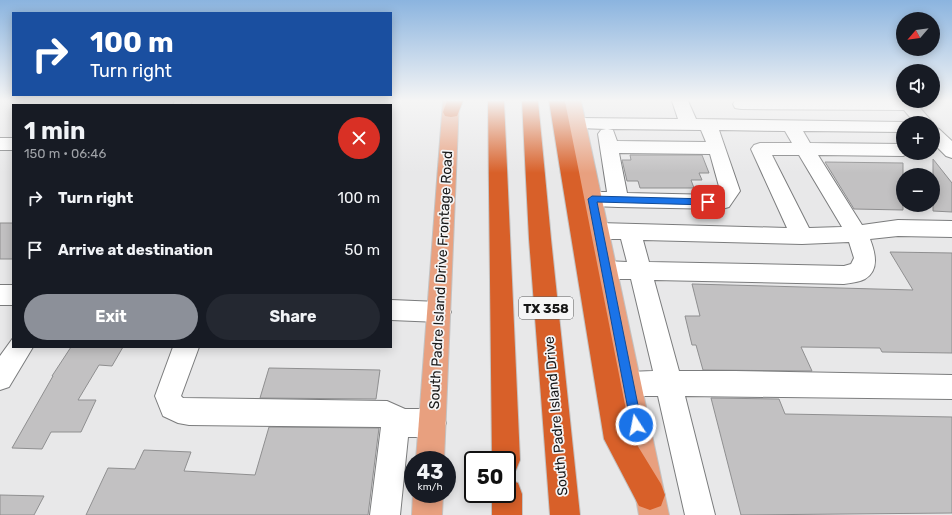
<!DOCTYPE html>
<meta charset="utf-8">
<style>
:root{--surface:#171b24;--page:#242831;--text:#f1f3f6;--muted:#9ea1a6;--accent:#8c9099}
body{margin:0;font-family:Rubik,sans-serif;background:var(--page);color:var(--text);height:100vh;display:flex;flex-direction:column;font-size:15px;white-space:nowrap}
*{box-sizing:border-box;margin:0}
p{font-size:13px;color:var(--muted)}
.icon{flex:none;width:22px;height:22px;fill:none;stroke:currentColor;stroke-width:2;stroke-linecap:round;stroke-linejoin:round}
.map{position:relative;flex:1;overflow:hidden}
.panel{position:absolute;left:12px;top:104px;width:380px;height:244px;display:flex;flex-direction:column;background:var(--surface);border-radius:0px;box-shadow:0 2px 10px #0003}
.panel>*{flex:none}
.guide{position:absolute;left:12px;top:12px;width:380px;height:84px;border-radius:0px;box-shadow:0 2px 10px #0003;background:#1a4fa0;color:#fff;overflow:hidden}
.needle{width:26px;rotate:242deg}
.tools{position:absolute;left:896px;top:12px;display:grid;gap:8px}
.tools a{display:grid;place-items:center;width:44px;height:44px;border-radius:50%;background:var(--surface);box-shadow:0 2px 10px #0003;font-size:20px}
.speed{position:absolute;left:404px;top:451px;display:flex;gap:8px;font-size:20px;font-weight:700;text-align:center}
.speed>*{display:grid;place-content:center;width:52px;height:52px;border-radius:50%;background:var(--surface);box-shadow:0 2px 10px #0003;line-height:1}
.speed small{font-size:10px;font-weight:400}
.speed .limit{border:2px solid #111;border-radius:6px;background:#fff;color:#111}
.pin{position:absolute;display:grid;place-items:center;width:34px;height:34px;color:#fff;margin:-17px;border-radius:8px;box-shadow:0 2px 6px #0006}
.me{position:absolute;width:44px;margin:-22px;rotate:349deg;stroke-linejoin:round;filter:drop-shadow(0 0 3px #0008)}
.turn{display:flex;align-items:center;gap:14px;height:84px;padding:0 12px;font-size:18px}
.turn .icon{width:52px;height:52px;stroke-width:2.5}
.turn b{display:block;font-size:28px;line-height:34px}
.round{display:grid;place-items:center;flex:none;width:42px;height:42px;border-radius:21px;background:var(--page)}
.head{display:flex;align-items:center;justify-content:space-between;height:68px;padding:0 12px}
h1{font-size:24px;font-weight:700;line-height:30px}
.primary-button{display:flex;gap:8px;margin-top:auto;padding:8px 12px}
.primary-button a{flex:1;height:46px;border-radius:24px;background:var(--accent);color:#fff;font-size:16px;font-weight:700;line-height:46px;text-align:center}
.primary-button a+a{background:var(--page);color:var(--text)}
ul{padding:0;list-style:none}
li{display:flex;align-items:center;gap:12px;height:52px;padding:0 12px}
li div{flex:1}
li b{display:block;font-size:15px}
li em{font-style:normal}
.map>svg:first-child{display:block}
</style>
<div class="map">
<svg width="952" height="515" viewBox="0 0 952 515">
<rect width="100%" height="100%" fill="#e8e8e9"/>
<!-- building -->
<g fill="#c2c1c2" stroke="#8f8f90">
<polygon points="630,155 702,155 709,173 699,173 702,180 691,180 694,188 640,188 638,181 627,181 622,160 631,160"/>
<polygon points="933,159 952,183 952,212 933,211"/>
<polygon points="825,162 903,163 903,210 854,209"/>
<rect x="0" y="223" width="13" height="36"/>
<polygon points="890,252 952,253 952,353 882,352 880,348 801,347 812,371 703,370 696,345 692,345 685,316 700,316 692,284 913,290"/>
<polygon points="71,347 123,347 112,366 99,365 78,400 96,400 81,432 51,432 42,449 12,448 53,376 52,376"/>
<polygon points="269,368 380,370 376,399 260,398"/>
<polygon points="711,398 779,399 785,414 952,417 952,513 741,515"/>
<polygon points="269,427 379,428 368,515 86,515 108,468 135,469 144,450 191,452 184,471 255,475"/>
<polygon points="0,495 44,496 34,515 0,515"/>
</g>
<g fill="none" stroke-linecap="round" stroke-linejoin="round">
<defs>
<g id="minor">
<polygon points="175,101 192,101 190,105 173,105"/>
<path d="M672,101H688L696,119L903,122L908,123H903V132L803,131L810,143L903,144V153H910L903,156L818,155L862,225L898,220L952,221V237L898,236L870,239C875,252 880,270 865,279C859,282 851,283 844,284L654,280L679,371H735L952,375V399L685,396L715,515H685L658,396H628L619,393L615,384L619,375L628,372L653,371L631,279H606L598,276L595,270L598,264L606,261L627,262L621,239H599L592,237L588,231L592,225L599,223L787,228L751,149L754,145L760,143H792L785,131L719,130L740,191L729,207L722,209L618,207L592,206L585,204L582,199L585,194L592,192H607L598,134L601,130L606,129L578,128L572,127L569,123L572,119L578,118L678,119ZM608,129L701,130L706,142L617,141L613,130ZM619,153L710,154L720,190L717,195L627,193ZM772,155H799L842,227L809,228ZM643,240L802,244L849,242L854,258L851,264L844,266L649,262Z"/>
<polygon points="735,101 914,101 933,123 915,123 904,110 741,109 735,108 733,104"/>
<polygon points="933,127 939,129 952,141 952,158 946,156 933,143"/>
<rect x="0" y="138" width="13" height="12"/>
<rect x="0" y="285" width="13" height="20"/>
<polygon points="391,300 439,302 447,305 451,312 447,319 439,322 391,320"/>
<polygon points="13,338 13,347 33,347 9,387 0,390 0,356"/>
<polygon points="173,347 199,347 181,396 183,398 387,401 405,409 432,409 442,413 446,423 442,433 432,437 408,437 400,515 370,515 381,427 189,425 178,423 163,416 155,396"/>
</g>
<g id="major">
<polygon points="443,101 459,101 444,460 416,460"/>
<polygon points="565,101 581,101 669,515 639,515"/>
<polygon points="413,494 443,494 442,515 412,515"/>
</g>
<g id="highway">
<polygon points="447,101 463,101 457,116 451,117 445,116 443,112"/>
<polygon points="488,101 504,101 520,460 516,470 507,474 507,460 492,460"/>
<polygon points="522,101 538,101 551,239 580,515 550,515 529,239"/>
<polygon points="549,101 565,101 631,435 661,484 665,495 661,506 650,510 639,506 604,439"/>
<polygon points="507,479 518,483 522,494 522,515 492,515 492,494 507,494"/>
</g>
</defs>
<!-- minor casing -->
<use href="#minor" stroke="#7b7c7d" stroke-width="2"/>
<!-- major casing -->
<use href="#major" stroke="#c3c3c3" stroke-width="2"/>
<!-- highway casing -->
<use href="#highway" stroke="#c3c3c3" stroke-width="2"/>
<!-- minor -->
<use href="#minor" fill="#fff" fill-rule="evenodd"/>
<!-- major -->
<use href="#major" fill="#e8a07f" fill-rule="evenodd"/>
<!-- highway -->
<use href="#highway" fill="#d86029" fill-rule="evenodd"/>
</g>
<!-- sky -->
<linearGradient id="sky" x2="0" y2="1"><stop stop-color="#8bb4df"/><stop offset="0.58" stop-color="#f5f5f5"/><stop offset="1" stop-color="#f5f5f5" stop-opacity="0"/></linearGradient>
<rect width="952" height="173" fill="url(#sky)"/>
<!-- route -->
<polygon fill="#1a73e8" stroke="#114b97" points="592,196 708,199 712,202 708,205 597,202 642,425 640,429 636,431 632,429 631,425 588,199"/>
<g text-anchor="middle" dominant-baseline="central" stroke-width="3.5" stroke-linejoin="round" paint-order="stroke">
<!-- shield labels -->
<rect fill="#f5f5f6" stroke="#5a5a5a" stroke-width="1" x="519" y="297" width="54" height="22" rx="3"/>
<g font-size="13" font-weight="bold" fill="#171717">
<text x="546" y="308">TX 358</text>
</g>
<!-- street labels -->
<g font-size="14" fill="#171717" stroke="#f5f5f6">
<text transform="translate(441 280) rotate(-87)">South Padre Island Drive Frontage Road</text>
<text transform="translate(556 416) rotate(-95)">South Padre Island Drive</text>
</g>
</g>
</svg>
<div class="tools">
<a><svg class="needle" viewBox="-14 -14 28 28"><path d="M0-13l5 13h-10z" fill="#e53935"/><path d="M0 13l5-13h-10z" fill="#9ea1a6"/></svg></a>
<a><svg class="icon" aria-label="sound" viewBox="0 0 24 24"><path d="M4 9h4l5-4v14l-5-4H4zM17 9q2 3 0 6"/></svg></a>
<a>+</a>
<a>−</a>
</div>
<div class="speed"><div>43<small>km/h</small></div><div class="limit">50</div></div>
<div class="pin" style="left:708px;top:202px;background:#d93025"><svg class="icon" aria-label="arrive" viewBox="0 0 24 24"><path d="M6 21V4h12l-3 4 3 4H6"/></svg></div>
<svg class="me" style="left:636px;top:425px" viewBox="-20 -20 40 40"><circle r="17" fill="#1a73e8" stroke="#fff" stroke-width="3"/><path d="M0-11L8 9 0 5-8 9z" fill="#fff"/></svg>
<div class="guide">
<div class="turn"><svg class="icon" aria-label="right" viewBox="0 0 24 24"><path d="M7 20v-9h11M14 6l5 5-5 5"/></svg><div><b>100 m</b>Turn right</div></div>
</div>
<section class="panel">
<div class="head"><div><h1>1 min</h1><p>150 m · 06:46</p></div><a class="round" style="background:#d93025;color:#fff"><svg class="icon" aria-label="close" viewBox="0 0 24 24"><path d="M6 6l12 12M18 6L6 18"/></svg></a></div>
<ul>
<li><svg class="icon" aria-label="right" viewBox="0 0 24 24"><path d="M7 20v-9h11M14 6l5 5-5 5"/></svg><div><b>Turn right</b></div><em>100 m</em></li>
<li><svg class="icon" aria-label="arrive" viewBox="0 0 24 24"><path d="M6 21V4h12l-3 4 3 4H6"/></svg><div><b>Arrive at destination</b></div><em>50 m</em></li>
</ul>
<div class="primary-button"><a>Exit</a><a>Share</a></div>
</section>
</div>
